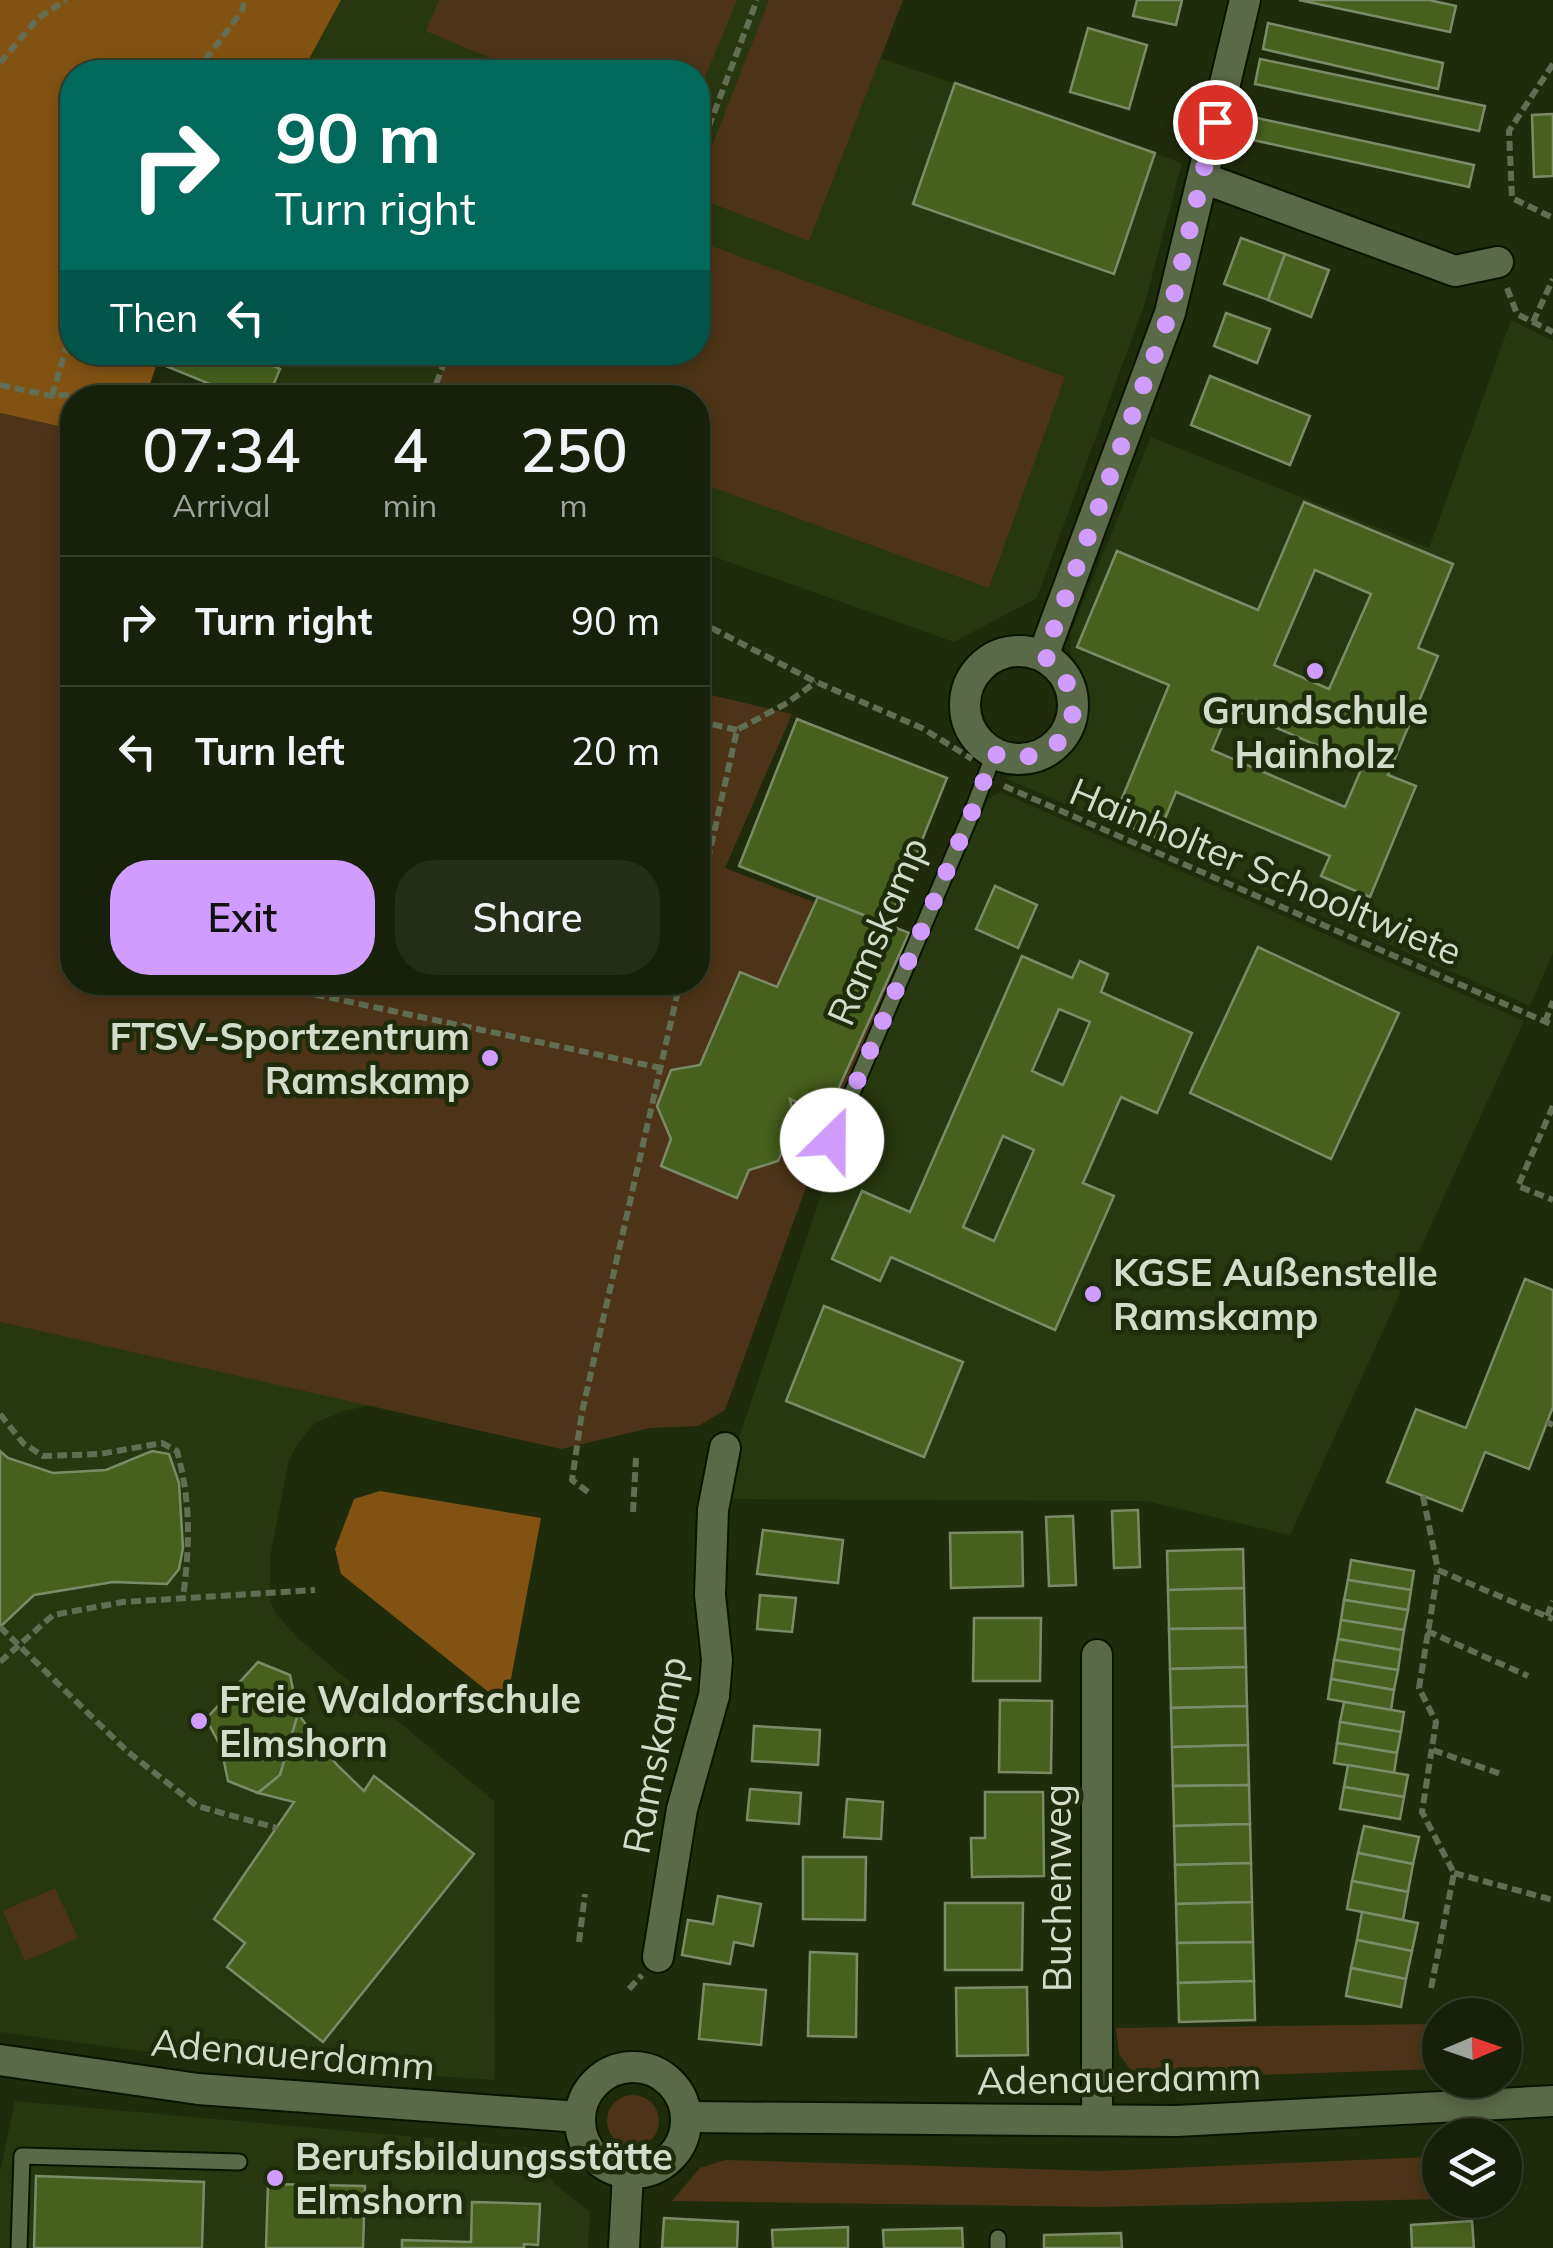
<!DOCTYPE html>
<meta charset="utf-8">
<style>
:root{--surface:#172109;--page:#242e17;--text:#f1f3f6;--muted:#9ea39c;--line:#363e2a;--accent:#d09dfe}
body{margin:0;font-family:Mulish,sans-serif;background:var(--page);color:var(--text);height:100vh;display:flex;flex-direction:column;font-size:38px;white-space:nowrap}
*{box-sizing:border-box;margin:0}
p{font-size:32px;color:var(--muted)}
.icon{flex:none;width:55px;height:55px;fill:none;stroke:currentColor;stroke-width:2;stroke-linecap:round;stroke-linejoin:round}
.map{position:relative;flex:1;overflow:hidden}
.sheet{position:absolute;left:60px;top:385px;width:650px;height:610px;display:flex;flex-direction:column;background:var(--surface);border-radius:40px;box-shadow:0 5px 15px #0003,0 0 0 2px var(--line)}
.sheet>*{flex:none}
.hud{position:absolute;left:60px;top:60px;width:650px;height:305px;border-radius:40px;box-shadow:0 5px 15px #0003,0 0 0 2px var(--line);background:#00695c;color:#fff;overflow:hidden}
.needle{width:65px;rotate:88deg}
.fabs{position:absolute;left:1422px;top:1998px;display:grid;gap:20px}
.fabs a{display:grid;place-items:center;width:100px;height:100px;border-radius:50%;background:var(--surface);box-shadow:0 5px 15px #0003,0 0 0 2px var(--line);font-size:50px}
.pin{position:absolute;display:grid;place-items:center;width:85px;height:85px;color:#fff;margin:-42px;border:5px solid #fff;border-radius:50%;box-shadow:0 2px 10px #0007}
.me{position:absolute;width:110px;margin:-55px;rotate:23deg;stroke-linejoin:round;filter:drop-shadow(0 0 8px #0008)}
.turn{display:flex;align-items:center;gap:35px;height:210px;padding:0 50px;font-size:45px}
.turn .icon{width:130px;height:130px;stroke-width:2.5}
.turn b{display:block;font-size:70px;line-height:85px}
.then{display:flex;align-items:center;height:95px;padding:0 50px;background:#0003;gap:20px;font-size:38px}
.eta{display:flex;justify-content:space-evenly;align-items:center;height:170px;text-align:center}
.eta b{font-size:60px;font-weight:600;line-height:70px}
.action{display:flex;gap:20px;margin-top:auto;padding:20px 50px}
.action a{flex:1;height:115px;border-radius:40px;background:var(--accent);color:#111;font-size:40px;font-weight:600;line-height:115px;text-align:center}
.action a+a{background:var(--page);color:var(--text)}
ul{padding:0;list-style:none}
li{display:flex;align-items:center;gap:30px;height:130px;padding:0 50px;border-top:2px solid var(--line)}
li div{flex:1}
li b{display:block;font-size:38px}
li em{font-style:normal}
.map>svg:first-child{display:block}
</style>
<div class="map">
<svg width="1553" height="2248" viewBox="0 0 1553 2248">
<rect width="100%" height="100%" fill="#1f2c0c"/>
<!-- built -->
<g fill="#27370f">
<polygon points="341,0 903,0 881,58 1182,163 1145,303 1037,598 954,642 698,551 698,398 244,397 156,362 160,352 698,352 698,72 302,72"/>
<polygon points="1511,320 1553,341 1553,953 1530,1006 1005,778 1041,769 1063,756 1078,738 1087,709 1082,683 1071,659 1070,634 1151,437 1429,548"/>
<polygon points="1000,792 1524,1021 1290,1535 1146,1501 728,1499 735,1449 840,1139 988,799"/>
<polygon points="0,1322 372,1405 344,1411 315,1423 299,1442 289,1460 270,1557 270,1601 276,1614 301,1641 494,1801 495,2080 215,2061 0,2032"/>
<polygon points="15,2101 526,2147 555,2184 590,2212 588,2248 0,2248 0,2172"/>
</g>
<!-- green -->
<g fill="#4d3418">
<polygon points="439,0 737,0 698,94 698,72 524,72 426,31"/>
<polygon points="769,0 903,0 809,241 698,198 698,182"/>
<polygon points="698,241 1065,377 989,588 698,482 698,398 465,398 436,387 448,353 698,352"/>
<polygon points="0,413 72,429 72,982 698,982 698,692 792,714 725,868 913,940 825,1135 725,1410 698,1426 650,1428 561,1449 0,1322"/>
<polygon points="55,1888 78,1938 25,1961 3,1911"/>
<polygon points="1440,2024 1440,2069 1160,2078 1133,2073 1119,2054 1116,2028"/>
<circle cx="633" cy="2121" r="26"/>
<polygon points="1429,2157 1440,2163 1440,2199 1100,2207 672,2201 700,2168 726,2160 1100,2171"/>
</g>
<!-- forest -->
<g fill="#825213">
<polygon points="0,0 341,0 302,72 72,72 72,352 160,353 146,397 72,398 72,429 0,413"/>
<polygon points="380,1491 541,1518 506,1706 341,1574 335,1549 354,1499"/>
</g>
<!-- building -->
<g fill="#47601d" stroke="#7b8b68" stroke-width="2.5" fill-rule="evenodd">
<polygon points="1137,0 1182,0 1176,25 1133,16"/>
<polygon points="1299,0 1429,0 1456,6 1450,32"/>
<polygon points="1268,23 1443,63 1438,89 1263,49"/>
<polygon points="1088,28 1147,45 1129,109 1070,92"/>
<polygon points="1260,59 1485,106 1479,131 1255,84"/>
<polygon points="955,83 1155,153 1114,274 913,204"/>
<polygon points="1553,114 1553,176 1534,177 1532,115"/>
<polygon points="1248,116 1474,165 1469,187 1244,138"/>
<polygon points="1241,238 1285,254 1268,300 1224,284"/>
<polygon points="1285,254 1329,270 1311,317 1268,300"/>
<polygon points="1226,313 1270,329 1257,363 1214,346"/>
<polygon points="160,352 255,352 253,357 280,369 268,398 244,398 156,362"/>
<polygon points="1210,376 1310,416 1290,465 1191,425"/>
<path d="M1304,502L1453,564L1418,648L1438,656L1388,775L1416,786L1370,897L1321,876L1330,856L1176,792L1157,838L1113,820L1169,685L1077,647L1117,551L1258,610ZM1315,570L1371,594L1329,689L1274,665ZM1230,708L1363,765L1345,807L1212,750Z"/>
<polygon points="797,719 947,778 888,925 739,866"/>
<polygon points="995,886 1037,905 1018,948 976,929"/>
<polygon points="818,897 909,933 826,1116 790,1099 795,1123 778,1161 749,1170 737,1198 661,1166 671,1139 657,1106 671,1070 700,1065 740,972 777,987"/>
<polygon points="1258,947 1399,1013 1331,1159 1190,1093"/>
<path d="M1022,956L1072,978L1080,961L1108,974L1101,992L1192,1033L1157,1113L1121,1097L1083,1183L1114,1196L1055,1330L891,1257L880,1281L832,1259L862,1191L910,1212ZM1059,1009L1090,1022L1063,1085L1032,1071ZM1003,1136L1034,1150L994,1241L963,1227Z"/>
<polygon points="1525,1279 1553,1290 1553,1407 1529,1469 1485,1452 1462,1511 1387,1482 1416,1409 1466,1428"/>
<polygon points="824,1306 963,1362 924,1457 786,1401"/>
<polygon points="0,1451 8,1458 53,1473 106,1470 152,1451 169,1454 179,1483 183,1548 179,1569 167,1584 113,1582 34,1595 0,1627"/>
<polygon points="1138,1510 1140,1567 1114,1568 1112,1511"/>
<polygon points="1073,1516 1076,1585 1049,1586 1046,1517"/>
<polygon points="763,1530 843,1540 838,1583 757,1574"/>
<polygon points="1022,1532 1023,1586 951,1588 950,1533"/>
<polygon points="1243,1549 1244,1588 1168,1590 1167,1551"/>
<polygon points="1351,1560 1414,1571 1411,1590 1348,1580"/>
<polygon points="1348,1580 1411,1590 1408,1610 1344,1600"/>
<polygon points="1244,1588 1245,1628 1169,1629 1168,1590"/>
<polygon points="760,1595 796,1598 792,1632 757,1629"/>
<polygon points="1344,1600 1408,1610 1404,1630 1341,1620"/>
<polygon points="974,1618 1041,1618 1040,1681 973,1681"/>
<polygon points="1341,1620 1404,1630 1401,1650 1338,1639"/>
<polygon points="1245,1628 1246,1667 1170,1669 1169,1629"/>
<polygon points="1338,1639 1401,1650 1398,1670 1334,1660"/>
<polygon points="1334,1660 1398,1670 1394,1690 1331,1679"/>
<polygon points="258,1662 290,1675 298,1714 280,1775 258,1793 228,1781 221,1747 206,1719"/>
<polygon points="1246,1667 1247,1706 1171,1708 1170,1669"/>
<polygon points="1331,1679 1394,1690 1391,1710 1328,1699"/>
<polygon points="1000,1700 1052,1701 1051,1773 999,1772"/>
<polygon points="1344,1702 1404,1712 1401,1732 1340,1722"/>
<polygon points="1247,1706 1248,1745 1172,1747 1171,1708"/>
<polygon points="298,1714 337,1765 364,1791 374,1776 474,1854 323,2042 227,1967 245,1943 214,1919 294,1802 258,1793 280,1775"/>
<polygon points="1340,1722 1401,1732 1397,1753 1337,1743"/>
<polygon points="754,1726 820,1730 818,1765 752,1761"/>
<polygon points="1337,1743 1397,1753 1394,1773 1334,1763"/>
<polygon points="1248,1745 1249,1785 1173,1786 1172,1747"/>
<polygon points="1348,1765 1408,1775 1404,1797 1344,1787"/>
<polygon points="1249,1785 1250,1824 1174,1826 1173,1786"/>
<polygon points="1344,1787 1404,1797 1400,1819 1340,1809"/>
<polygon points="750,1789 801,1793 799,1824 747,1820"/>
<polygon points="985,1792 1043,1792 1044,1876 972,1877 971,1838 985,1838"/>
<polygon points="847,1799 883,1802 881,1839 844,1837"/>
<polygon points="1250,1824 1251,1863 1175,1865 1174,1826"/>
<polygon points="1364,1826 1419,1837 1413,1864 1358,1853"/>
<polygon points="1358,1853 1413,1864 1408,1892 1352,1881"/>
<polygon points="803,1857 866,1857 865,1920 803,1919"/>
<polygon points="1251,1863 1252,1902 1176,1904 1175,1865"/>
<polygon points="1352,1881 1408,1892 1403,1920 1347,1909"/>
<polygon points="718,1896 761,1904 753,1946 734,1942 730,1964 682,1955 688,1920 713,1924"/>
<polygon points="1252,1902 1253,1942 1177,1943 1176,1904"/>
<polygon points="945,1903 1023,1903 1022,1970 945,1970"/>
<polygon points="1362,1912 1418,1923 1412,1951 1357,1940"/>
<polygon points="1357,1940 1412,1951 1406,1979 1351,1968"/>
<polygon points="1253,1942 1254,1981 1178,1983 1177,1943"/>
<polygon points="810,1952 857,1954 856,2037 808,2036"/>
<polygon points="1351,1968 1406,1979 1401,2007 1346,1996"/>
<polygon points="1254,1981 1255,2020 1179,2022 1178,1983"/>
<polygon points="704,1984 766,1990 761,2045 699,2039"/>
<polygon points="1027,1987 1028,2055 957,2056 956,1988"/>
<polygon points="36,2176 204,2182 202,2248 34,2248"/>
<polygon points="268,2184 365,2186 363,2248 266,2248"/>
<polygon points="472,2202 540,2204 538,2245 524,2244 524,2248 402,2248 402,2240 471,2242"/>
<polygon points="664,2218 738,2222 737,2248 662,2248"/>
<polygon points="1472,2221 1474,2248 1412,2248 1411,2225"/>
<polygon points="848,2227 848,2248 773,2248 772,2230"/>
<polygon points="962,2228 963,2248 884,2248 883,2230"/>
<polygon points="1121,2233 1122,2248 1044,2248 1044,2235"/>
</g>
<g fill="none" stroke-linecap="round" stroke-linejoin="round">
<defs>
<g id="service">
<polyline points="832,1140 972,812 994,754"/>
<polyline points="998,2238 998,2248"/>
<polyline points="19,2248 22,2156 239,2162"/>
</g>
<g id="minor">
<polyline points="1203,178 1455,271 1498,262"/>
<circle cx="1019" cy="705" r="54"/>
<polyline points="1043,656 1170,313 1245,0"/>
<polyline points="658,1957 682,1809 714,1696 717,1660 710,1595 713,1510 725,1448"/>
<polyline points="1097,2120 1097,1655"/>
</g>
<g id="tertiary">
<polyline points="0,2060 198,2089 579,2117"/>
<circle cx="633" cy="2120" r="53"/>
<polyline points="687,2117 1177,2121 1553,2101"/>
<polyline points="624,2248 628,2173"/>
</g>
</defs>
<!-- service casing -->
<use href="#service" stroke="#091400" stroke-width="19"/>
<!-- minor casing -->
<use href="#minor" stroke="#091400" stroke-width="34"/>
<!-- tertiary casing -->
<use href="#tertiary" stroke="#091400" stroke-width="34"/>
<!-- path -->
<g stroke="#626e53" stroke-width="6" stroke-dasharray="10 5" stroke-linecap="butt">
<polyline points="0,63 38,18 66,0"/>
<polyline points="1553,64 1509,131 1512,198 1553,218"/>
<polyline points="196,72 242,11 245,0"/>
<polyline points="698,155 757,0"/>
<polyline points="1507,288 1517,314 1553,332"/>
<polyline points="1533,322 1553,279"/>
<polyline points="0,385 52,396 138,389 166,398"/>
<polyline points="52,396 72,328"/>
<polyline points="431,398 448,352"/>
<polyline points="698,621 816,682 922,728 972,759"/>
<polyline points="698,721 737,730"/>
<polyline points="1004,786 1553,1025"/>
<polyline points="698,904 737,730 787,703 816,682"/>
<polyline points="256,982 661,1068"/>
<polyline points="1545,1022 1553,1001"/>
<polyline points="1553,1106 1518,1186 1553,1200"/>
<path d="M0,1414L23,1443L43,1456L100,1454L162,1443L177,1451C191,1501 190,1546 183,1597"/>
<polyline points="1547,1422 1553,1425"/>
<polyline points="588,1492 572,1480 582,1412 680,982"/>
<polyline points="1423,1496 1438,1570"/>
<polyline points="633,1512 636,1458"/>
<polyline points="1547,1616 1553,1601"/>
<polyline points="0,1627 128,1752 197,1806 277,1828"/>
<polyline points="1427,1631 1528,1676"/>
<polyline points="0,1662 53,1615 123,1602 315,1590"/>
<polyline points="1433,1750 1501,1774"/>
<polyline points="1454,1873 1553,1900"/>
<polyline points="579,1942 585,1894"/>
<polyline points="1431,1988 1454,1873 1422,1812 1436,1722 1419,1688 1438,1570 1553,1619"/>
<polyline points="629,1989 642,1975"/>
</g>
<!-- service -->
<use href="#service" stroke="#5a6947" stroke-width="15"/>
<!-- minor -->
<use href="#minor" stroke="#5a6947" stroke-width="30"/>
<!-- tertiary -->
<use href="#tertiary" stroke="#5a6947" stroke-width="30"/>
</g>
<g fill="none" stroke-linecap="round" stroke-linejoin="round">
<!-- route -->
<path stroke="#d09dfe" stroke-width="18" stroke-dasharray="0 32.4" d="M832,1140L972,812L994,754C1066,773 1102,702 1044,656L1170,313L1215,122"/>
</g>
<!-- markers -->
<g fill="#d09dfe" stroke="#1f2c0c" stroke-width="4">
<circle cx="1315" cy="671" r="10"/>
<circle cx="490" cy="1058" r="10"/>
<circle cx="1093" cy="1294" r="10"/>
<circle cx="199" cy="1721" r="10"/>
<circle cx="275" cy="2178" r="10"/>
</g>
<g text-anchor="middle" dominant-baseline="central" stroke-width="9" stroke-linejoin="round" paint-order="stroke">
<!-- poi labels -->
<g font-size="38" font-weight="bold" fill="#d3dcc9" stroke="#1f2c0c" text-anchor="start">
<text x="1315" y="710" text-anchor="middle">Grundschule<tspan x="1315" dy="44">Hainholz</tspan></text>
<text x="470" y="1036" text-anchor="end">FTSV-Sportzentrum<tspan x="470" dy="44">Ramskamp</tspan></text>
<text x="1113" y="1272">KGSE Außenstelle<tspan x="1113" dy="44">Ramskamp</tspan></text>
<text x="219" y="1699">Freie Waldorfschule<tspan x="219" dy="44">Elmshorn</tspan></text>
<text x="295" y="2156">Berufsbildungsstätte<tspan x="295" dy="44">Elmshorn</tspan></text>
</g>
<!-- street labels -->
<g font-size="38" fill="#d3dcc9" stroke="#1f2c0c">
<text transform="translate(1266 871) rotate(23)">Hainholter Schooltwiete</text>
<text transform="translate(877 931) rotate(-67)">Ramskamp</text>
<text transform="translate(654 1755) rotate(-79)">Ramskamp</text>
<text transform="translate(1057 1888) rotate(-90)">Buchenweg</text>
<text transform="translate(293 2054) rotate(5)">Adenauerdamm</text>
<text transform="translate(1119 2078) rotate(-1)">Adenauerdamm</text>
</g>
</g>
</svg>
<div class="fabs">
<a><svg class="needle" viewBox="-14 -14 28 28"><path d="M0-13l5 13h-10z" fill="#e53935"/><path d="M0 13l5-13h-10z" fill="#9ea39c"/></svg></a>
<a><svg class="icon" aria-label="layers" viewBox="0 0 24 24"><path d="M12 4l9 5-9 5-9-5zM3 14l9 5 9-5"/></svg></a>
</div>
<div class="pin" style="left:1215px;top:122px;background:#d93025"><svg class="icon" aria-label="arrive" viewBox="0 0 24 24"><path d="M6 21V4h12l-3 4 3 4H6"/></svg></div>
<svg class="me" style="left:832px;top:1140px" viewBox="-20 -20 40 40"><circle r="19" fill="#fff"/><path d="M0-13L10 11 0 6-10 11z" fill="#d09dfe"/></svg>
<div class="hud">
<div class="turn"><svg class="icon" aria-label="right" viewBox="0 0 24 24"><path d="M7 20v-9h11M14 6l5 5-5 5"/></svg><div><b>90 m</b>Turn right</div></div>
<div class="then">Then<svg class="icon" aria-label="left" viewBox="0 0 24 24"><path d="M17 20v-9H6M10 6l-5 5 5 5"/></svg></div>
</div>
<section class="sheet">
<div class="eta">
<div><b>07:34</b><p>Arrival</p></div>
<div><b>4</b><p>min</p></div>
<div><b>250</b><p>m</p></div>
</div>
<ul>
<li><svg class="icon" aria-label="right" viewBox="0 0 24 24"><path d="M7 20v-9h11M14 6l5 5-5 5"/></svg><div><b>Turn right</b></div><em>90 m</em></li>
<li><svg class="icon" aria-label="left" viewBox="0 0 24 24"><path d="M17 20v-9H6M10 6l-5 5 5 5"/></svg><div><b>Turn left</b></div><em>20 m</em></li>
</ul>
<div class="action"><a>Exit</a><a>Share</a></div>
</section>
</div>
